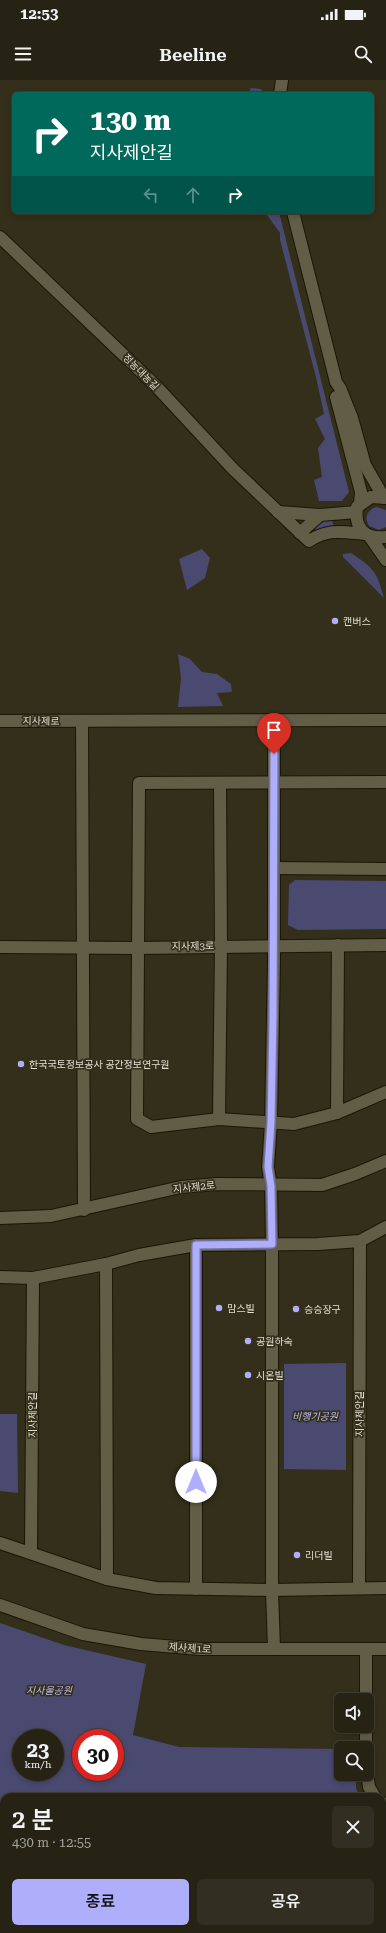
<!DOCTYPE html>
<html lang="ko">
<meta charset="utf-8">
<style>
:root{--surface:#262314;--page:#322f22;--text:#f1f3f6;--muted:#a4a4a0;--line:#424034;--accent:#afaefa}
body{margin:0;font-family:"Roboto Serif","Noto Sans KR",serif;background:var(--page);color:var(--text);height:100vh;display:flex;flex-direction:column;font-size:15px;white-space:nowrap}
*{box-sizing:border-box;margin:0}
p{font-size:13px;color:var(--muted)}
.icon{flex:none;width:22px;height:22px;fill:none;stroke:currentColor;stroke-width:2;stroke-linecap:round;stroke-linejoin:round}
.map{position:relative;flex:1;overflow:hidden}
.drawer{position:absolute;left:0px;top:1713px;width:386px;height:140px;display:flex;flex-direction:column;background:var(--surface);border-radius:12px 12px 0 0;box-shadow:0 2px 6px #0003,0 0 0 1px var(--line)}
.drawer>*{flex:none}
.banner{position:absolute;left:12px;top:12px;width:362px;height:122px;border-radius:6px;box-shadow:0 2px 6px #0003,0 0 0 1px var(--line);background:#00695c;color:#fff;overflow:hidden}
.buttons{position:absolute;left:334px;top:1613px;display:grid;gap:8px}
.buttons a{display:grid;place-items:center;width:40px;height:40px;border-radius:6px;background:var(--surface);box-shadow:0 2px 6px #0003,0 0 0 1px var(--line);font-size:20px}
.speed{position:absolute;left:12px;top:1649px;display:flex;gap:8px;font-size:20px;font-weight:700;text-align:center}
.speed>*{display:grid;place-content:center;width:52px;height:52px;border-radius:50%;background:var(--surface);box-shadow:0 2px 6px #0003,0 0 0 1px var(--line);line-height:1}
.speed small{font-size:10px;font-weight:400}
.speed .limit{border:6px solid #d22;background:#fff;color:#111}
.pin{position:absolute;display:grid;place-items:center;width:34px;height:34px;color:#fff;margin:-41px -17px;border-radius:50% 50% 50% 0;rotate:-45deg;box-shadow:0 0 4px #0007}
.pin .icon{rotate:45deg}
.me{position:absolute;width:44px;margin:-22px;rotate:0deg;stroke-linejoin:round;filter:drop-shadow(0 0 3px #0008)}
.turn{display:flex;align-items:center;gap:14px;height:84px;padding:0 12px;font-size:18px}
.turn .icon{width:52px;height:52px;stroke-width:2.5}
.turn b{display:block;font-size:28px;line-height:34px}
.lanes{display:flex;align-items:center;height:38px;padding:0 12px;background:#0003;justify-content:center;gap:20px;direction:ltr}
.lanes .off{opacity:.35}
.round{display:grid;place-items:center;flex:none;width:42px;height:42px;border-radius:6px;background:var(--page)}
.overview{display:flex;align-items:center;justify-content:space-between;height:68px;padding:0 12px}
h1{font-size:24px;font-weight:600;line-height:30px}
.cta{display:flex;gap:8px;margin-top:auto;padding:8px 12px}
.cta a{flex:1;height:46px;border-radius:6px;background:var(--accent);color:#111;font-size:16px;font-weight:600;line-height:46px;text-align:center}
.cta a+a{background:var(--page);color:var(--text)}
.status{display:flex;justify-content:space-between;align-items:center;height:28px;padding:0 20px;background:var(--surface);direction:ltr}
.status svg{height:11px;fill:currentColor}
header{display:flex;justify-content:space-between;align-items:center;height:52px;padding:0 12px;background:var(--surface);font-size:18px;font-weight:600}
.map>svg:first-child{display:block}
</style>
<div class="status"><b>12:53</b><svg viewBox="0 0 49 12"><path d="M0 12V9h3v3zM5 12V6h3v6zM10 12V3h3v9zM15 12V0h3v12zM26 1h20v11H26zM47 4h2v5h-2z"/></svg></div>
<header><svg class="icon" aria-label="menu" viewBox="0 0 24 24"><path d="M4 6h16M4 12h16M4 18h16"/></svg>Beeline<svg class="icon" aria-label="search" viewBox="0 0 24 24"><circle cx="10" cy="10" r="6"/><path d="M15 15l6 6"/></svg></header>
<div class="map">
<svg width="386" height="1853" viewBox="0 0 386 1853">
<rect width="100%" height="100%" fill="#332f1a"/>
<!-- green -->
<g fill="#4a496f" fill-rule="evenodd">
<polygon points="251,8 261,9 264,14 248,14"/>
<polygon points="265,132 279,132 349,412 342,421 319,421 314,400 322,397 318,368 325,359 315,339 324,334 316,297 280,160 280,153"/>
<path d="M376,427L386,430V447L379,450L369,446C364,438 367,430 376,427Z"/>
<polygon points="327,439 332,439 334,448 316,450 314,448"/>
<polygon points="202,469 210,478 205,498 187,510 179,479"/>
<path d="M351,473C375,489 376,491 384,518L343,477V474Z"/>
<polygon points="178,574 190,579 202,592 217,594 231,604 232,612 217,613 223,626 178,627 181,598"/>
<polygon points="295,800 386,801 386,849 298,850 288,845 289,805"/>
<polygon points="346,1283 346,1390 284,1389 284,1284"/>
<polygon points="0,1334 17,1334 18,1413 0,1411"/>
<path d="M0,1543L64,1565L146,1584L133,1655L179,1667L341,1669V1694H356V1709L361,1717H4V1849H188V1853H0ZM21,1658H55V1692H21ZM81,1658H115V1692H81Z"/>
<rect x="382" y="1735" width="4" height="48"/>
</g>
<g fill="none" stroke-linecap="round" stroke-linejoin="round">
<defs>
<g id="minor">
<polyline points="280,14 282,0"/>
<polyline points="293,132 336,302 340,308 352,338 365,385 384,418"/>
<path d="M0,157L155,305L233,389L309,461C329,448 343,452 365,454"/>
<polyline points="336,317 361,412 360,424"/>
<path d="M386,418L371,417L357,427C354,449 365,459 386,457"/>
<polyline points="278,432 320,435 356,432"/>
<polyline points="300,453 320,435"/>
<polyline points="370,457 386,480"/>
<polyline points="0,641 386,640"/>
<polyline points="82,642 84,1130"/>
<polyline points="386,702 139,703 137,1039 151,1047 219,1039 294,1044 337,1033 386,1012"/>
<polyline points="274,788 386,789"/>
<polyline points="0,867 138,868 386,865"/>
<polyline points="337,1033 338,865"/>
<polyline points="219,1039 221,866 220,703"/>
<polyline points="0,1138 51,1136 181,1107 217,1104 322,1105 355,1094 386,1081"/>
<polyline points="106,1184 107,1499"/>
<polyline points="0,1197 33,1198 106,1184 139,1175 196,1165 318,1164 360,1161 386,1147"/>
<polyline points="0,1463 107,1499 156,1508 272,1510 386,1508"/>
<polyline points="31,1473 33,1198"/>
<polyline points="359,1507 360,1161"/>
<polyline points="196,1509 196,1165"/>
<polyline points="0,1525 83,1554 141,1564 200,1569 386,1569"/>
<polyline points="274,1569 272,1510 272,1164 271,1106 268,1087 271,1042 274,882 274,642"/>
<polyline points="366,1569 366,1620"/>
<polyline points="366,1646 366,1668"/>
<polyline points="367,1693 369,1707 375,1717"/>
<polyline points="382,1723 386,1724"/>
<polyline points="382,1796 386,1794"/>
<polyline points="365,1849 365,1853"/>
</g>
</defs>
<!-- minor casing -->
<use href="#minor" stroke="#1b1704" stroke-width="14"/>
<!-- minor -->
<use href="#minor" stroke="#615d47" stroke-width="12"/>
</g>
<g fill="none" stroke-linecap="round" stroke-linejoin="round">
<defs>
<polyline id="route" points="196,1402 196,1165 272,1164 271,1106 268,1087 271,1042 273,937 274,674"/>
</defs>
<!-- route casing -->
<use href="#route" stroke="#7271a2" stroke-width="10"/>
<!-- route -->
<use href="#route" stroke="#afaefa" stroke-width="7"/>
</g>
<!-- markers -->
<g fill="#afaefa" stroke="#332f1a" stroke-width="1.5">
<circle cx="335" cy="541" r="4"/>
<circle cx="21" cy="984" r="4"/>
<circle cx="219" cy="1228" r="4"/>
<circle cx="296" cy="1229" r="4"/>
<circle cx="248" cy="1261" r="4"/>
<circle cx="248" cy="1295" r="4"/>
<circle cx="297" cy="1475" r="4"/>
</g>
<g text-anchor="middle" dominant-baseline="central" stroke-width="3.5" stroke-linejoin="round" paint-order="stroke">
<!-- street labels -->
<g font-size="10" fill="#e1dfd2" stroke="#332f1a">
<text transform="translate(141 292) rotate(45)">정농대농길</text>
<text transform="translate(41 641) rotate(1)">지사제로</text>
<text transform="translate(193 866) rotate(-1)">지사제3로</text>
<text transform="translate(194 1107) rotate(-6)">지사제2로</text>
<text transform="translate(359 1334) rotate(-90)">지사제안길</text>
<text transform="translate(32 1335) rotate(-90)">지사제안길</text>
<text transform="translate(190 1568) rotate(4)">제사제1로</text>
</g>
<!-- poi labels -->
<g font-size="10" fill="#e1dfd2" stroke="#332f1a" text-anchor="start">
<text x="343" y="541">캔버스</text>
<text x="29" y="984">한국국토정보공사 공간정보연구원</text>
<text x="227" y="1228">맘스빌</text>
<text x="304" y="1229">승승장구</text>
<text x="256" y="1261">공원하숙</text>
<text x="256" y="1295">시온빌</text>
<text x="305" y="1475">리더빌</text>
</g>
<!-- park labels -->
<g font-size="10" font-style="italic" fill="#c1c1f7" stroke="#332f1a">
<text x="315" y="1336">비행기공원</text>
<text x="49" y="1610">지사울공원</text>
</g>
</g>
</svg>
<div class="buttons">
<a><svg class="icon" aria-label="sound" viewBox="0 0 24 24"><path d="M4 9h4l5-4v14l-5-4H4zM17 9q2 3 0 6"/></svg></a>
<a><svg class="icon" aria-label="search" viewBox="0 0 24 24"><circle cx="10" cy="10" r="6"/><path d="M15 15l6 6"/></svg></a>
</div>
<div class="speed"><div>23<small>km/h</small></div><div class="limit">30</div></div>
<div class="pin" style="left:274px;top:674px;background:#d93025"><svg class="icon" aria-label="arrive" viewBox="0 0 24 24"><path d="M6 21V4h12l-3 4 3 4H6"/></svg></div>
<svg class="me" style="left:196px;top:1402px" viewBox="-20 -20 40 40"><circle r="19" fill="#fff"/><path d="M0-13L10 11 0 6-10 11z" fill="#afaefa"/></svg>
<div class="banner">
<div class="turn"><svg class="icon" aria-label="right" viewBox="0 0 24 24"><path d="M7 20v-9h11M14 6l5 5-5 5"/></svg><div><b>130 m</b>지사제안길</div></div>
<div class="lanes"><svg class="icon off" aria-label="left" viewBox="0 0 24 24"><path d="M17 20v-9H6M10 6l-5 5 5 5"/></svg><svg class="icon off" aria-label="ahead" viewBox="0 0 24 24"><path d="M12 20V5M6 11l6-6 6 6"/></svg><svg class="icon" aria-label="right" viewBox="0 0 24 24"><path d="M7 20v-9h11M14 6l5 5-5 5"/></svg></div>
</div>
<section class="drawer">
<div class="overview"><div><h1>2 분</h1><p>430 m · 12:55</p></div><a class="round"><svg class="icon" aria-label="close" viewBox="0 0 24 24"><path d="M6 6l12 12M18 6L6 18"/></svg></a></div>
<div class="cta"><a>종료</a><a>공유</a></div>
</section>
</div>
